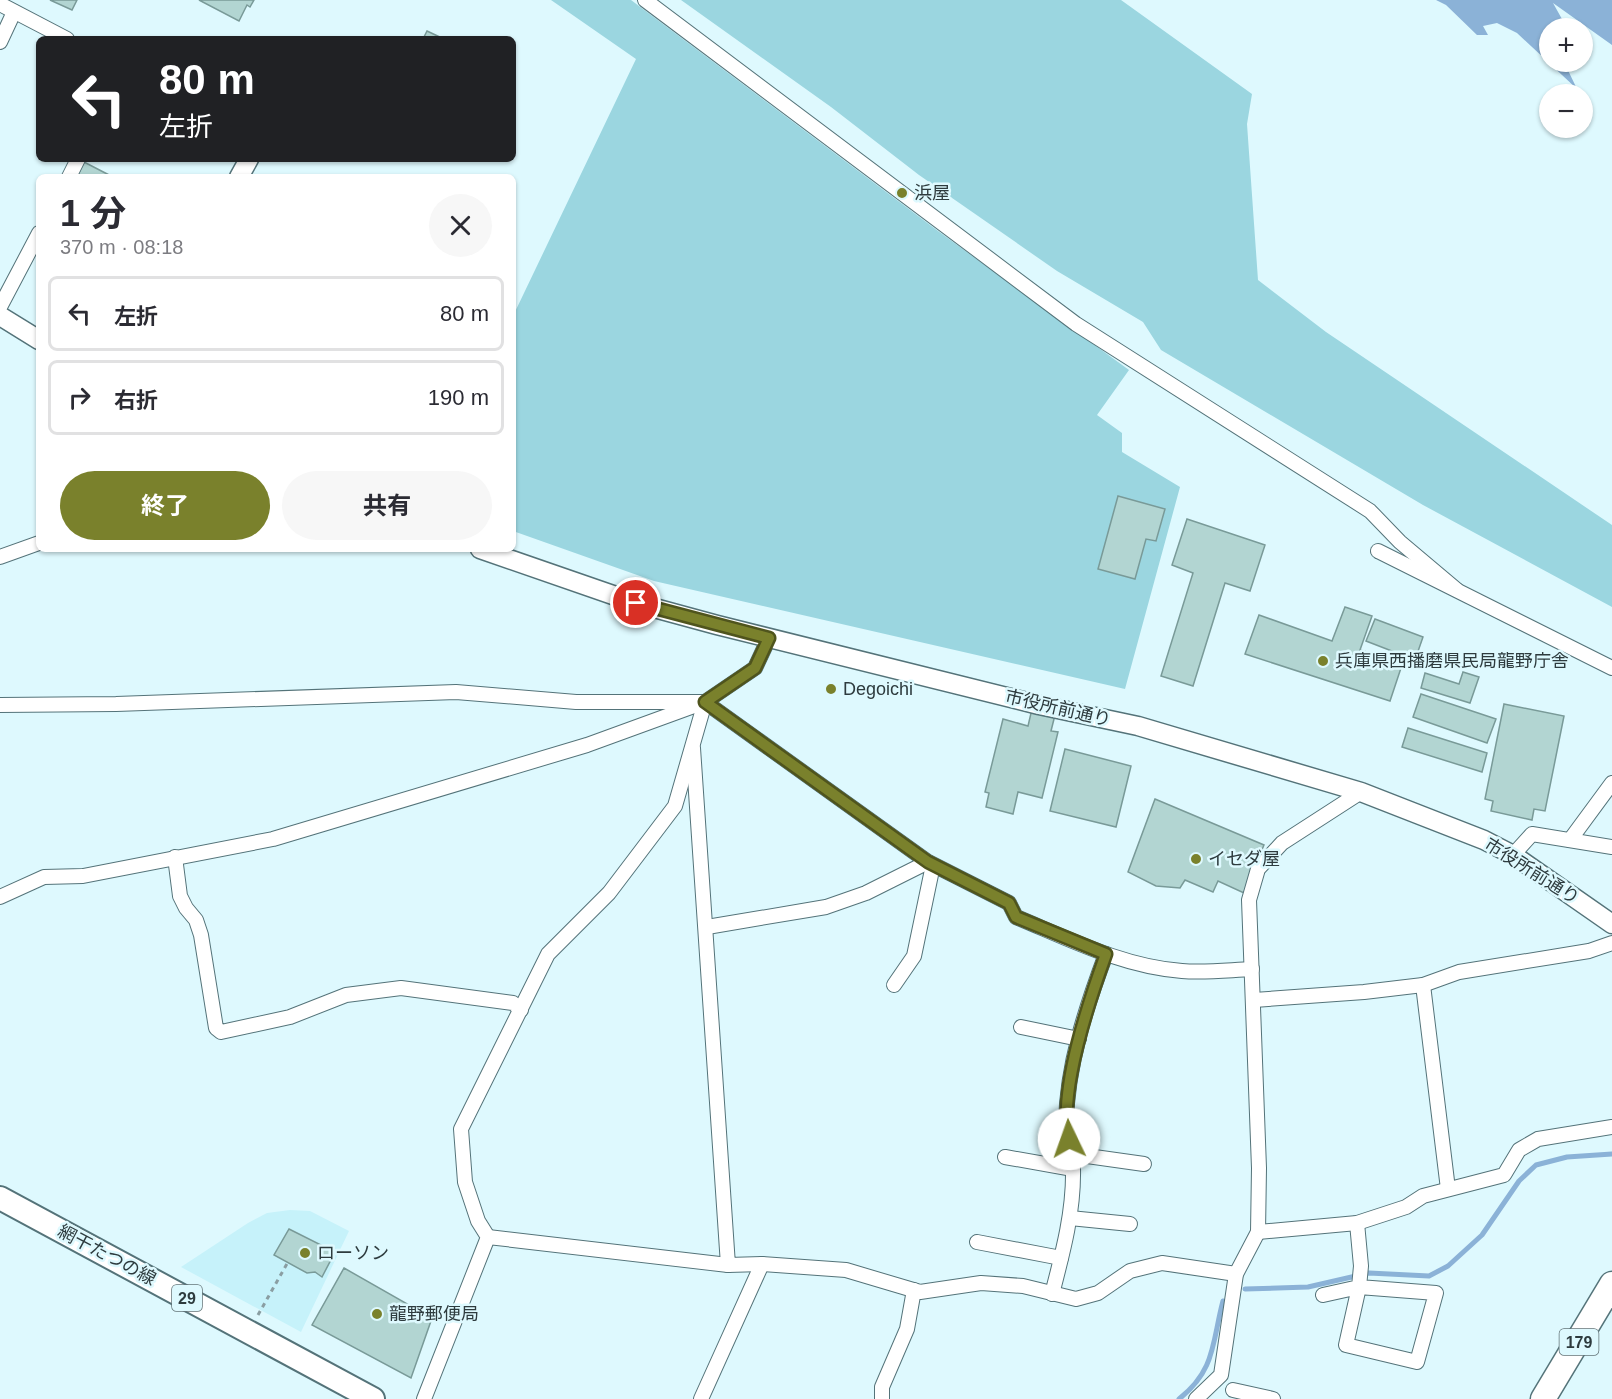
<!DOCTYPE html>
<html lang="ja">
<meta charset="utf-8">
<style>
:root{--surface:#fff;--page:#f7f7f7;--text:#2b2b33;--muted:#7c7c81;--line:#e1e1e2;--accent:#7a812c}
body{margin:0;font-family:Helvetica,"Noto Sans JP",sans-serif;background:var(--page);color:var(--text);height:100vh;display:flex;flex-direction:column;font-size:22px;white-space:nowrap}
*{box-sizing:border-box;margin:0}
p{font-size:20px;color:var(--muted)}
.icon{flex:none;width:33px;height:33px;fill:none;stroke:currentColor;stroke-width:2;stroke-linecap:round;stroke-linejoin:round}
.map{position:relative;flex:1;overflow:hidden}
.details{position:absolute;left:36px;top:174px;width:480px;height:378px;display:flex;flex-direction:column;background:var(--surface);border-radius:9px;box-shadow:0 2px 4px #0004}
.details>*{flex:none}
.top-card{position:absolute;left:36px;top:36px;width:480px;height:126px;border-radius:9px;box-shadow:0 2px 4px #0004;background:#202124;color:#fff;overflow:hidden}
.buttons{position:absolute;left:1539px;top:18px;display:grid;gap:12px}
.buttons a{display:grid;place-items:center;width:54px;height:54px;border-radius:50%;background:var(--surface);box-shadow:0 2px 4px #0004;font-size:30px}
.pin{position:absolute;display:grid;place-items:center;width:51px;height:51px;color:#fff;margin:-26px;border:3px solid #fff;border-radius:50%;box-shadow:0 2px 6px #0007}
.me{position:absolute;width:66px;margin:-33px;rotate:357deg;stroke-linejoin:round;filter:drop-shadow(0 0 4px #0008)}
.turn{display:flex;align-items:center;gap:21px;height:126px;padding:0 24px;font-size:27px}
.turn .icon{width:78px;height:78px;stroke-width:2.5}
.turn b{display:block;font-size:42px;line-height:51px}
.round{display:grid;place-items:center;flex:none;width:63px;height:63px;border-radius:32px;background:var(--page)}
.headline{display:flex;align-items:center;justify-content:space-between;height:102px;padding:0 24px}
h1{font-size:36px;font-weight:700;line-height:45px}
.primary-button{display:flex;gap:12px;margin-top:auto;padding:12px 24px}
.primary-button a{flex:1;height:69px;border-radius:36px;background:var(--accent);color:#fff;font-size:24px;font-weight:700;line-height:69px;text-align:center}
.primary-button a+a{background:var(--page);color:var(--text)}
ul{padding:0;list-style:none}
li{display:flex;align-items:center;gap:18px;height:75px;margin:0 12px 9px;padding:0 12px;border:3px solid var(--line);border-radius:9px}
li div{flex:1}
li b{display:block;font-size:22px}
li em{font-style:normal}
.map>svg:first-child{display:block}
</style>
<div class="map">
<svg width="1612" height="1399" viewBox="0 0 1612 1399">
<rect width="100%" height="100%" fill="#def9fe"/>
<!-- built -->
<polygon fill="#c6f2fa" points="290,1210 310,1211 349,1231 301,1332 181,1267 248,1223 267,1213"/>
<!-- green -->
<g fill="#9bd6e0">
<polygon points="551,0 631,0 938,231 1129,370 1097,415 1122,433 1122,452 1180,487 1125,689 654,581 513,531 513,316 636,59"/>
<polygon points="681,0 1121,0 1252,94 1247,124 1258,280 1326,332 1612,525 1612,607 1423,505 1161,350 1143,322 1057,271 919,175 831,107"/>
</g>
<!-- water -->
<polygon fill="#8bb2d7" points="1436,0 1612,0 1612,45 1553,3 1567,28 1550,28 1550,62 1564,62 1577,89 1517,33 1497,23 1483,26 1488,35 1477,35 1446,5"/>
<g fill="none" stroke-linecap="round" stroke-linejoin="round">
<!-- stream -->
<g stroke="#8bb2d7" stroke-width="5">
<polyline points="1245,1289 1308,1287 1369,1273 1429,1276 1448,1266 1482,1235 1519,1181 1536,1165 1567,1157 1612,1154"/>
<path d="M1179,1399C1216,1370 1212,1342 1223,1301"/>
</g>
</g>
<!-- building -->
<g fill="#b2d5d2" stroke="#799a98" stroke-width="1.5">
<polygon points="50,0 77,0 72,10"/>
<polygon points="199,0 254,0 250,7 247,5 239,21"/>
<polygon points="427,31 444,39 423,39"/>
<polygon points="84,162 113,177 77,177"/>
<polygon points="1118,496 1165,509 1156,541 1146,539 1135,579 1098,569"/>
<polygon points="1187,519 1265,545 1250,591 1225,583 1193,686 1161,676 1193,573 1172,565"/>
<polygon points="1345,607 1372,616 1360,650 1403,662 1390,701 1245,654 1259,615 1332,641"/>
<polygon points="1375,619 1423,637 1415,660 1366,641"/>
<polygon points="1463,672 1479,677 1470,703 1421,688 1425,673 1459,684"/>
<polygon points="1421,694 1496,719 1487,743 1413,717"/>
<polygon points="1504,704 1564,716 1545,811 1534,809 1532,820 1491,811 1493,801 1485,799"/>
<polygon points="1032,709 1055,715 1051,731 1058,732 1042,798 1018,792 1013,814 986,807 989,793 985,792 1003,719 1028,726"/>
<polygon points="1408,728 1487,753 1482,772 1402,747"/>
<polygon points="1065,749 1131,766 1116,827 1050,811"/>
<polygon points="1155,799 1264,845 1244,893 1218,881 1213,892 1185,880 1180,888 1156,886 1128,872"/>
<polygon points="289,1229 335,1252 322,1277 315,1272 307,1273 274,1255"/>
<polygon points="344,1268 432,1318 411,1378 312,1325"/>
</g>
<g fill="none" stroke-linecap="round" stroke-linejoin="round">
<defs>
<g id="minor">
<polyline points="645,0 1076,324 1370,511 1400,542 1457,590"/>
<polyline points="0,4 67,39"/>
<polyline points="0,42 14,12"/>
<polyline points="69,177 78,159"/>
<polyline points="0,307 39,233"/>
<polyline points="1378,551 1612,668"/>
<polyline points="0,557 39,543"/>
<path d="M0,705L116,704L456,692L576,702H705L928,862L1009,903L1016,917C1069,939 1124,967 1182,971C1205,973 1229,970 1252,969"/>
<polyline points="693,748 728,1265 762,1264 846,1270 920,1292 981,1283 1023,1286 1076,1299 1098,1293 1130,1271 1162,1263 1236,1274"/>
<polyline points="1570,840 1612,783"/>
<polyline points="1513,855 1532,834 1612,847"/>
<polyline points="175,857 180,896 186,908 196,920 201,935 216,1028 221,1032 290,1017 346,995 401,988 513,1003 521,1010"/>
<polyline points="0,897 44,877 83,876 273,839 587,745 705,702 755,668 769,638"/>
<polyline points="707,927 826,907 866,893 928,862"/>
<polyline points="894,985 914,956 933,865"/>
<polyline points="1423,985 1448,1189"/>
<polyline points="1254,1000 1364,992 1423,985 1459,972 1589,951 1612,943"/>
<polyline points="1021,1027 1079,1039"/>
<polyline points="1073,1154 1144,1164"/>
<polyline points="1005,1157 1073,1169"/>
<polyline points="1070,1218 1130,1224"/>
<polyline points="1258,1232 1357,1223 1406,1207 1423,1196 1504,1175 1519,1150 1538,1139 1612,1127"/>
<polyline points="488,1237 728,1265"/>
<polyline points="977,1242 1061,1258"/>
<path d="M1052,1294C1063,1252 1074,1211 1073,1168C1073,1152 1065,1137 1066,1123C1067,1065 1086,1007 1106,954"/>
<polyline points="1323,1295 1359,1287 1436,1293 1417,1362 1346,1345 1359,1287 1361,1266 1357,1223"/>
<polyline points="1233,1390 1273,1399"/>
<polyline points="424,1399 488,1237 478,1221 465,1182 461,1129 548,954 609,893 675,806 705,702"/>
<polyline points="701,1399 762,1264"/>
<polyline points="882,1399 882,1387 907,1329 914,1290"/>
<polyline points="1196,1399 1221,1375 1236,1274 1258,1232 1259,1168 1249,900 1258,869 1282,843 1361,792"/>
</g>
<g id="tertiary">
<polyline points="239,177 249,159"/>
<polyline points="0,316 39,340"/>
<polyline points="480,549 636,603 717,625 1039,705 1138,726 1361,792 1484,840 1513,855 1612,924"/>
</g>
<polyline id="primary" points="0,1198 373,1399"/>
<polyline id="trunk" points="1543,1399 1612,1284"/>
</defs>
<!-- minor casing -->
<use href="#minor" stroke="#547379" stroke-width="16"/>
<!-- tertiary casing -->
<use href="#tertiary" stroke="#547379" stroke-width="21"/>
<!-- primary casing -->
<use href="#primary" stroke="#547379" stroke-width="26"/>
<!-- trunk casing -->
<use href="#trunk" stroke="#547379" stroke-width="27"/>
<!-- path -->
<polyline stroke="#8a9ea2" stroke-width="3" stroke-dasharray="4.5 4.5" stroke-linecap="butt" points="258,1315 288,1262"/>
<!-- minor -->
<use href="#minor" stroke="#fff" stroke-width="14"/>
<!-- tertiary -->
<use href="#tertiary" stroke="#fff" stroke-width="18"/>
<!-- primary -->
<use href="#primary" stroke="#fff" stroke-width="22"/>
<!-- trunk -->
<use href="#trunk" stroke="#fff" stroke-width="24"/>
</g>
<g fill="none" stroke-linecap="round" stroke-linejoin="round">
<defs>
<path id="route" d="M636,603L769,638L755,668L705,702L928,862L1009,903L1016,917L1106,954C1089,1001 1058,1091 1069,1139"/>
</defs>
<!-- route casing -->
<use href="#route" stroke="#4f541d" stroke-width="15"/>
<!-- route -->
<use href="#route" stroke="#7a812c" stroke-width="10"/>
</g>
<!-- markers -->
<g fill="#7a812c" stroke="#def9fe" stroke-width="2">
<circle cx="902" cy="193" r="6"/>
<circle cx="1323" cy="661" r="6"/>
<circle cx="831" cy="689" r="6"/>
<circle cx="1196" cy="859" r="6"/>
<circle cx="305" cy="1253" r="6"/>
<circle cx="377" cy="1314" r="6"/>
</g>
<g text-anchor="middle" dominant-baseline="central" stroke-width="5" stroke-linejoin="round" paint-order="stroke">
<!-- shield labels -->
<g fill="#def9fe" stroke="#637478" stroke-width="1.5">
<rect x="172" y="1285" width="30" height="26" rx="4.5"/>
<rect x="1559.5" y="1329" width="39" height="26" rx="4.5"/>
</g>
<g font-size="16" font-weight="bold" fill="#2e3b3e">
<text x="187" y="1298">29</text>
<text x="1579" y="1342">179</text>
</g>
<!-- poi labels -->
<g font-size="18" fill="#2e3b3e" stroke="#def9fe" text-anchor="start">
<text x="914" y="193">浜屋</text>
<text x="1335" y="661">兵庫県西播磨県民局龍野庁舎</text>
<text x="843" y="689">Degoichi</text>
<text x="1208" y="859">イセダ屋</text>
<text x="317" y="1253">ローソン</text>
<text x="389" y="1314">龍野郵便局</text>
</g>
<!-- street labels -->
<g font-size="18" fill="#2e3b3e" stroke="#def9fe">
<text transform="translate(1058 708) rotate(13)">市役所前通り</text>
<text transform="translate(1532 871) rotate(32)">市役所前通り</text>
<text transform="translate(107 1255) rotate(28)">網干たつの線</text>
</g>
</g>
</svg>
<div class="buttons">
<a>+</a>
<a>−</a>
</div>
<div class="pin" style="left:636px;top:603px;background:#d93025"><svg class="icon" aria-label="arrive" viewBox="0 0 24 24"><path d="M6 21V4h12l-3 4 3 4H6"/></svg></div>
<svg class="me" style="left:1069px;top:1139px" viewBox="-20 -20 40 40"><circle r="19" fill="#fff"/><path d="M0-13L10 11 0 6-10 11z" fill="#7a812c"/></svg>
<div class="top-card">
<div class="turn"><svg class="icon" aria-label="left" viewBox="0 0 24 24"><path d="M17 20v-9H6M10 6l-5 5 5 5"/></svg><div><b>80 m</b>左折</div></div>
</div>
<section class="details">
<div class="headline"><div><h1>1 分</h1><p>370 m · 08:18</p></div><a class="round"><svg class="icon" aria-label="close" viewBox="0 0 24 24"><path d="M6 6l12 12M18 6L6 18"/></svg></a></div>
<ul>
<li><svg class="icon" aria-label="left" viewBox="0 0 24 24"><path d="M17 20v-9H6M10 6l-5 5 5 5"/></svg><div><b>左折</b></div><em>80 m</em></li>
<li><svg class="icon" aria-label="right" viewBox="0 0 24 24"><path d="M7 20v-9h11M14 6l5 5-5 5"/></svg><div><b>右折</b></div><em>190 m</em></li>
</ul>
<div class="primary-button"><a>終了</a><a>共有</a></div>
</section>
</div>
